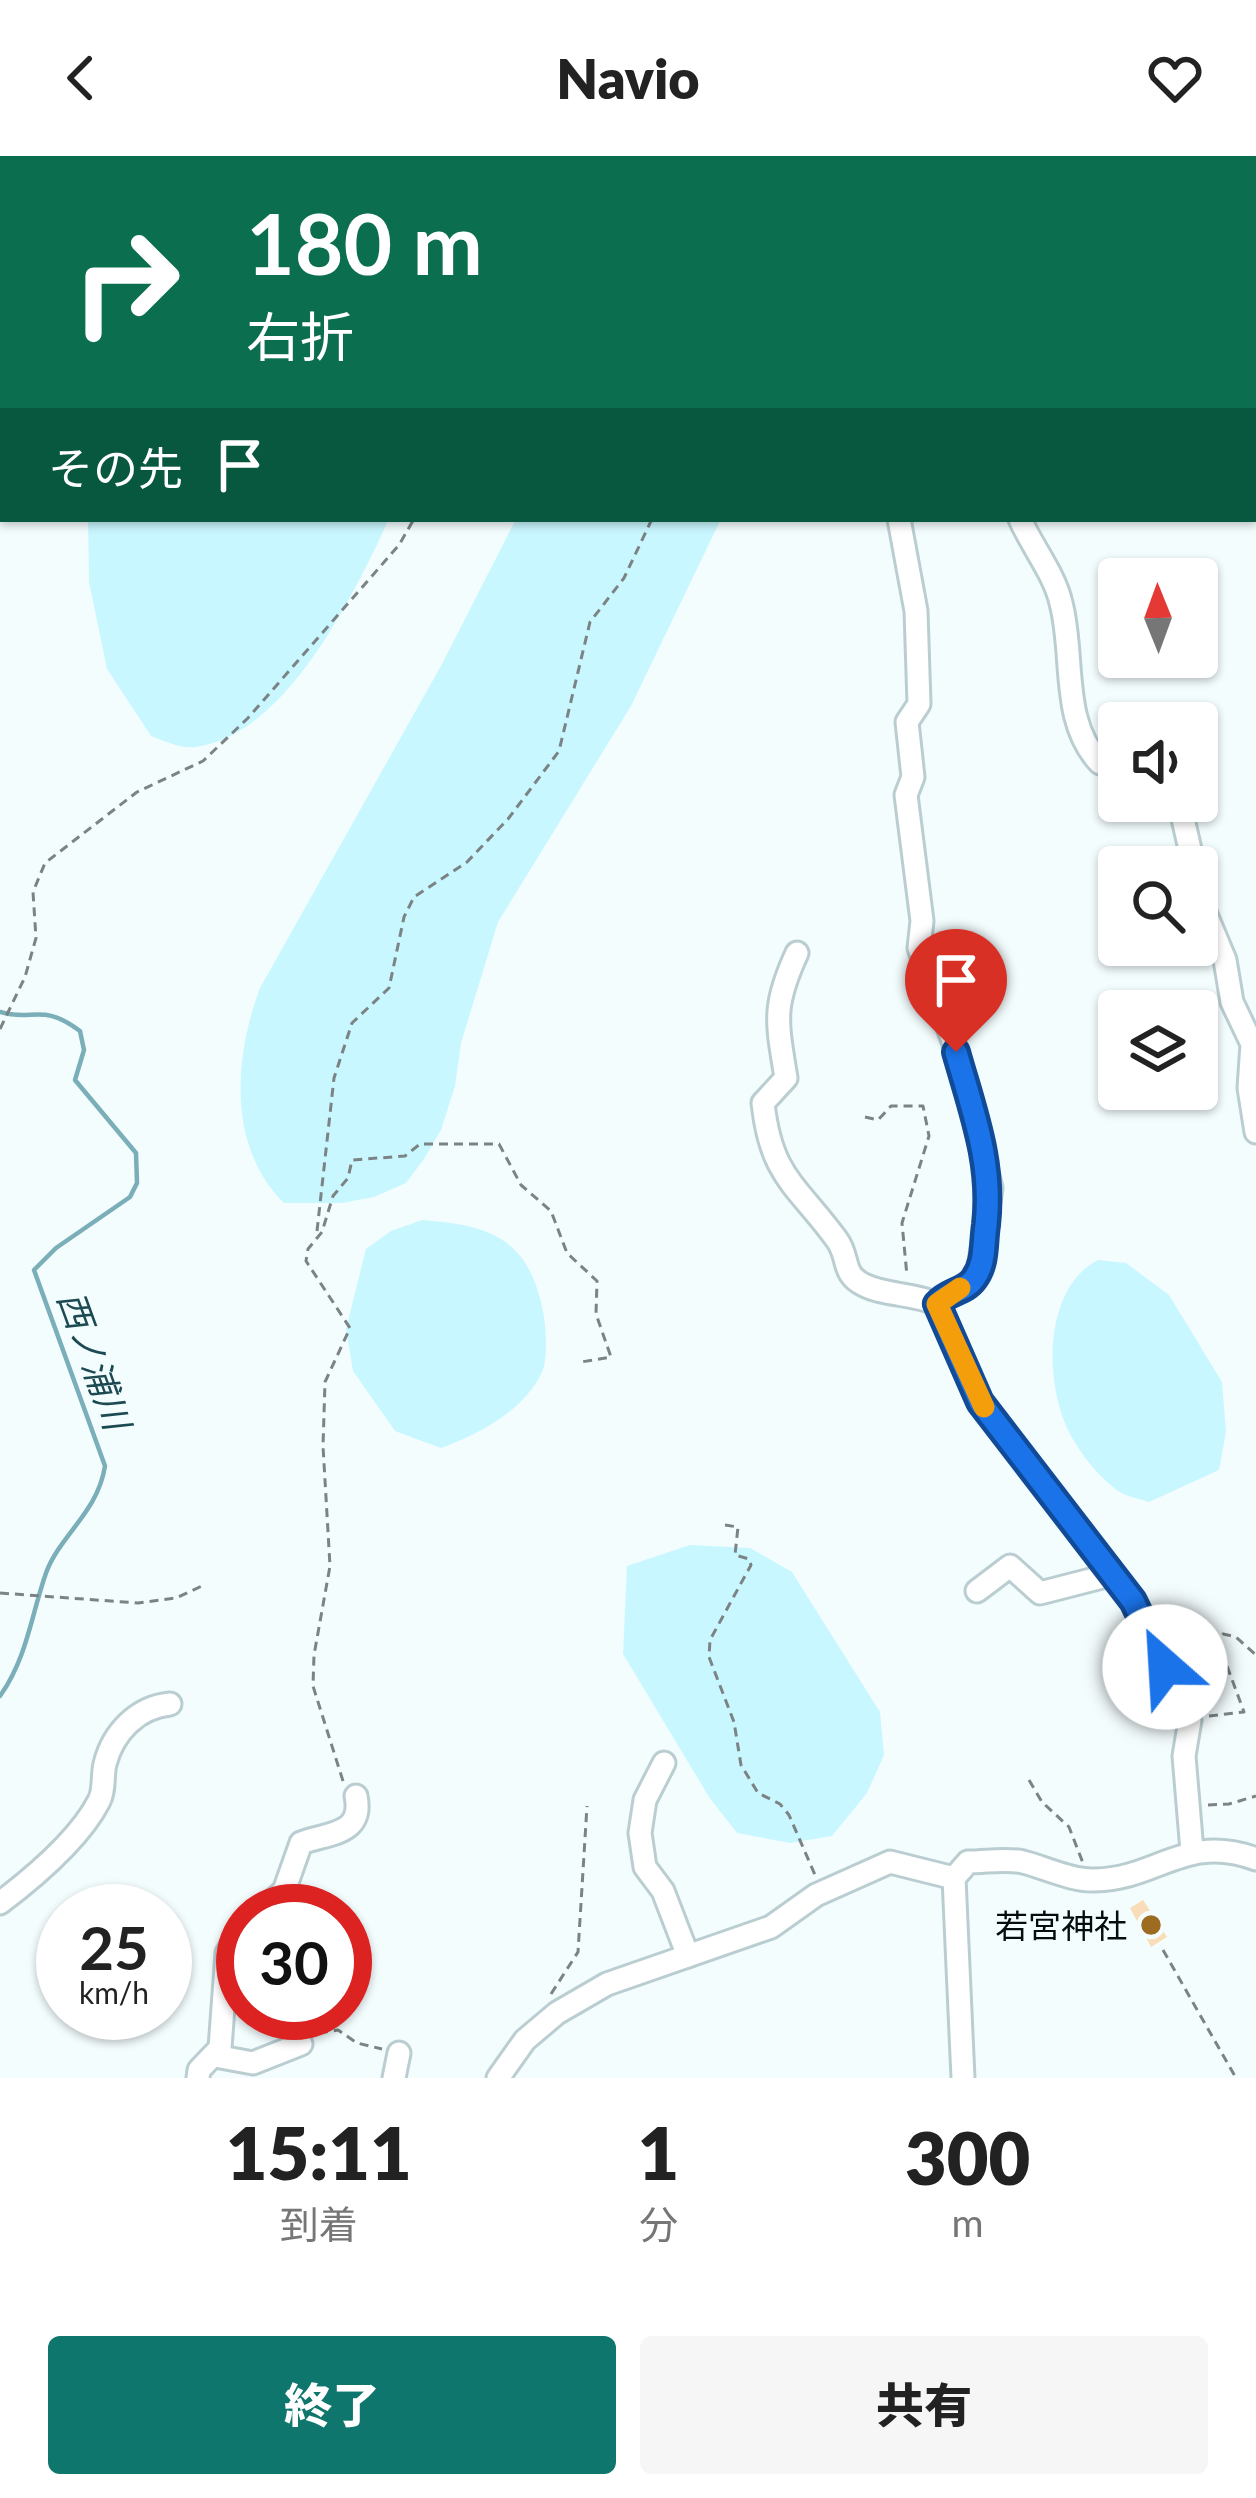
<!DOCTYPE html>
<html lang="ja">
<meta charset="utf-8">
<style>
:root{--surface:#fff;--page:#f6f6f6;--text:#222;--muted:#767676;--accent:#0f766e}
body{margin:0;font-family:Lato,"Noto Sans JP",sans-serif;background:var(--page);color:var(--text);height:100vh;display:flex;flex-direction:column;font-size:45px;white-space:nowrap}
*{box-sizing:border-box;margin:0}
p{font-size:39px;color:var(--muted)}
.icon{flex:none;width:66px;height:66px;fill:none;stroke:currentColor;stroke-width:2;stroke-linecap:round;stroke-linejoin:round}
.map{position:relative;height:1922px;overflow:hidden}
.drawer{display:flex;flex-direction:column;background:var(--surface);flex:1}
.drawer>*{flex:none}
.banner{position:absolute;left:0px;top:0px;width:1257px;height:366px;box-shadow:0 3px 9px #0004;background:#0b6e4f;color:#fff;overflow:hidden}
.needle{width:78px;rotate:359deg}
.fabs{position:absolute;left:1098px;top:402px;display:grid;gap:24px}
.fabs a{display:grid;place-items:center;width:120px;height:120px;border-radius:12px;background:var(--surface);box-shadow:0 3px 9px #0004;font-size:60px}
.speed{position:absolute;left:36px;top:1728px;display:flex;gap:24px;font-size:60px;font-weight:700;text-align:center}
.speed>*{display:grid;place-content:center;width:156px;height:156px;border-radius:50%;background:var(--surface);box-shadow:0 3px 9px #0004;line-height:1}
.speed small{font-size:30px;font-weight:400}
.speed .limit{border:18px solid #d22;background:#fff;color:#111}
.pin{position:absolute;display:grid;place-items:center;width:102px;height:102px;color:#fff;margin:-123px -51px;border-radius:50% 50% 50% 0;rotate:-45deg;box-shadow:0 0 12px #0007}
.pin .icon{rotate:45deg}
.me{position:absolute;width:132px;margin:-66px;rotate:334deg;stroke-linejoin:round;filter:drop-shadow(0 0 9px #0008)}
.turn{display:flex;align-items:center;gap:42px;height:252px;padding:0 48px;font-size:54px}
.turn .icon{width:156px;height:156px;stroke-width:2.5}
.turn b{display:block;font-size:84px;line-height:102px}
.then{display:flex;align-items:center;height:114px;padding:0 48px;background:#0003;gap:24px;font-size:45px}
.eta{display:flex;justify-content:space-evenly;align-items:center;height:204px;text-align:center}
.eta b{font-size:72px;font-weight:800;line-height:84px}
.cta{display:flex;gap:24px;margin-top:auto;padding:24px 48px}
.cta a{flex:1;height:138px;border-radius:12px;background:var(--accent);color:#fff;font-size:48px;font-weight:800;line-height:138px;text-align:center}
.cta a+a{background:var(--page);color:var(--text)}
header{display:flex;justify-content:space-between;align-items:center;height:156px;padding:0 48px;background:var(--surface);font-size:54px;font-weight:800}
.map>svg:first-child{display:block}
</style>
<header><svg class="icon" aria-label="back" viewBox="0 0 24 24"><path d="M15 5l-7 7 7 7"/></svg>Navio<svg class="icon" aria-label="heart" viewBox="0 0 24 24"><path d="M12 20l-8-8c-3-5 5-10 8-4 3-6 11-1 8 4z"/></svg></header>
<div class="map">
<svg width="1256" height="1922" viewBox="0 0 1256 1922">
<rect width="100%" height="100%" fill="#f4fdfe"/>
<!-- green -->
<g fill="#c9f7ff">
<rect x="99" y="0" width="658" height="3"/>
<path d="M88,363H389C355,436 287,579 196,591C181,593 164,585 151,580L107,513L89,426Z"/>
<path d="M516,363H721L631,550L498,766L461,887L455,930L441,974L424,1003L406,1027L374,1041L342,1047H284C227,991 234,901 260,832L442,508Z"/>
<path d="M422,1064C494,1069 531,1085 544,1161C546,1175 548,1202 542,1216C524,1255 479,1278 441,1292L395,1275L353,1215L346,1173L366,1093L391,1075Z"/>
<path d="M1098,1104L1126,1107L1169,1139L1222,1226L1226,1276L1219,1314L1149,1346C1137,1342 1123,1340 1114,1332C1092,1314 1069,1284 1061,1256C1045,1207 1049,1129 1098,1104Z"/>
<polygon points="690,1389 750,1392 792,1416 880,1556 884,1599 867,1637 832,1680 790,1687 737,1677 709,1641 623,1498 627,1410"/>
</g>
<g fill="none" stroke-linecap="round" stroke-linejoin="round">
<!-- stream -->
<path stroke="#7aaeb8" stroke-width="4.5" d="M0,856C34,866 41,846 80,875L84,894L75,924L136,997L137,1027L130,1041L56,1092L34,1114L105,1310C98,1356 60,1379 46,1417C31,1460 27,1502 0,1540"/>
</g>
<!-- building -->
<polygon fill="#f9ddb9" points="1143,1744 1167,1781 1151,1791 1130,1752"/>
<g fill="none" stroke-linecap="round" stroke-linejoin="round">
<defs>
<g id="minor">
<polyline points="964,0 966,3"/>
<path d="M899,363L916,455L919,548L907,566L913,621L906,639L922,765L919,792L957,896L991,1032L978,1119C966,1134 949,1133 937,1148L980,1246L1133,1445L1187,1550L1190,1564L1184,1600L1192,1695"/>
<path d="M1020,363C1032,391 1054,417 1061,447C1075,500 1060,565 1100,607L1119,609"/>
<polyline points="1179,645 1194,711"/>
<polyline points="1197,737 1225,804 1232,846 1252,888 1249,932 1256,976"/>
<path d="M797,797C772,851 777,866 786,922L763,947C771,1021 797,1029 837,1084C850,1102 841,1118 864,1129C886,1140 914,1137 937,1148"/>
<polyline points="977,1435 1010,1410 1040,1437 1110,1419"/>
<polyline points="664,1607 645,1644 640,1677 645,1711 663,1735 688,1800"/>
<path d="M0,1747C33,1722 80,1682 99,1645C105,1634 102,1620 105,1608C113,1576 138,1551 170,1548"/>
<path d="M261,1755L284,1735L301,1687C328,1677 364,1679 356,1640"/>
<polyline points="215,1900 253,1907 301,1888"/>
<polyline points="198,1922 199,1914 220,1892 227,1797 243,1769"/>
<polyline points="394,1922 399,1897"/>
<polyline points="498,1922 525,1884 557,1857 607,1828 771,1771 816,1739 890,1706 954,1722"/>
<path d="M963,1922L954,1722L968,1706C986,1706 1006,1702 1023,1706C1046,1712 1072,1725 1095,1724C1158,1723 1185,1677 1256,1703"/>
</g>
</defs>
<!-- minor casing -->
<use href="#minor" stroke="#baced2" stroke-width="27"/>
<!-- path -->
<g stroke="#7b8384" stroke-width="3" stroke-dasharray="9 6" stroke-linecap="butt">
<polyline points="759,0 759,3"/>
<polyline points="426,3 426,0"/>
<polyline points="0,873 25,821 36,782 33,736 45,707 137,636 203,605 248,562 399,389 414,363"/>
<polyline points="865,961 878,964 891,950 923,950 929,980 902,1067 907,1120"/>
<polyline points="317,1075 334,922 352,867 389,832 404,761 414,741 467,706 508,663 559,595 590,466 624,422 652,363"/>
<polyline points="725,1369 738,1371 735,1399 749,1403 751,1409 710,1484 709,1501 734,1566 741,1609 758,1637 780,1648 789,1659 815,1719"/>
<polyline points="0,1437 138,1447 176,1442 204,1429"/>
<polyline points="1209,1560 1244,1556 1217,1483 1223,1478 1236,1481 1256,1499"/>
<polyline points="1029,1624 1042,1646 1069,1671 1083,1707"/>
<polyline points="343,1625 313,1530 314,1499 330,1410 323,1290 325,1226 350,1172 306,1105 308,1093 322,1076 333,1040 348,1022 352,1004 405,1000 420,988 499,988 521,1029 551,1055 567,1097 597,1125 596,1158 611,1201 581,1206"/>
<polyline points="1208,1649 1229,1648 1256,1640"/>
<polyline points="1163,1794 1236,1922"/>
<polyline points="551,1838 578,1796 587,1650"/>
<polyline points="319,1877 338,1874 357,1887 382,1893"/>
</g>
<!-- minor -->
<use href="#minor" stroke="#fff" stroke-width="21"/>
</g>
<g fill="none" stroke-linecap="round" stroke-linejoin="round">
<defs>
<path id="route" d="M956,896C973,956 993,1007 986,1069C983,1088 986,1107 974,1123C965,1136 948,1135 937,1148L980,1246L1133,1445L1165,1511"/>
</defs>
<!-- route casing -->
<use href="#route" stroke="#114b97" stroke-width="30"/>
<!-- route -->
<use href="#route" stroke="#1a73e8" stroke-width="21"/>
<!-- slow -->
<polyline stroke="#f59e0b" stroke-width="21" points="960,1132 937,1148 984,1251"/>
</g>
<!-- markers -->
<circle fill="#9d6c20" stroke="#f4fdfe" stroke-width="4.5" cx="1151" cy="1769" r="12"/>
<g text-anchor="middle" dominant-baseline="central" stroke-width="12" stroke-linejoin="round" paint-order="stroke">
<!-- poi labels -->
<g font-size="33" fill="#060d0e" stroke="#f4fdfe" text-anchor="end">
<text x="1127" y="1769">若宮神社</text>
</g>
<!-- water labels -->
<g font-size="36" font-style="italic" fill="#1b4a52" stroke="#f4fdfe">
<text transform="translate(95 1204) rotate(70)">西ノ浦川</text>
</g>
</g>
</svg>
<div class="fabs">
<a><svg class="needle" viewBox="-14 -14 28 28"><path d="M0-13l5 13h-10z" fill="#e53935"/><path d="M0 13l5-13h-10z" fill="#767676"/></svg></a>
<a><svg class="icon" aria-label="sound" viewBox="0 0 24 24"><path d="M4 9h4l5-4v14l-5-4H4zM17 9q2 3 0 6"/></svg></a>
<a><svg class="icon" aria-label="search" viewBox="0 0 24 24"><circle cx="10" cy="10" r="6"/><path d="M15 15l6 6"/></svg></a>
<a><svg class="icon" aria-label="layers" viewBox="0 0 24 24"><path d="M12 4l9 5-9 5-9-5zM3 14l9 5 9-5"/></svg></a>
</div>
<div class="speed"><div>25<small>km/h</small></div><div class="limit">30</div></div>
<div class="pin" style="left:956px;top:896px;background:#d93025"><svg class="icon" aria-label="arrive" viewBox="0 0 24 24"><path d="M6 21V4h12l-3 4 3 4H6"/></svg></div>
<svg class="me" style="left:1165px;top:1511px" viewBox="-20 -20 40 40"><circle r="19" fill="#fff"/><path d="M0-13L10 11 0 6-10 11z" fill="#1a73e8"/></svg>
<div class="banner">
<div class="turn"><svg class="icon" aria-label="right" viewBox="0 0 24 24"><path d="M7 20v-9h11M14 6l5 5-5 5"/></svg><div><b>180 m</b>右折</div></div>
<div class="then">その先<svg class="icon" aria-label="arrive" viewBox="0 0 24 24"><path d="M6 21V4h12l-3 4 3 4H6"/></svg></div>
</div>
</div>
<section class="drawer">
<div class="eta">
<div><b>15:11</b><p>到着</p></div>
<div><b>1</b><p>分</p></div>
<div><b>300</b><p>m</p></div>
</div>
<div class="cta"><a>終了</a><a>共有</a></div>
</section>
